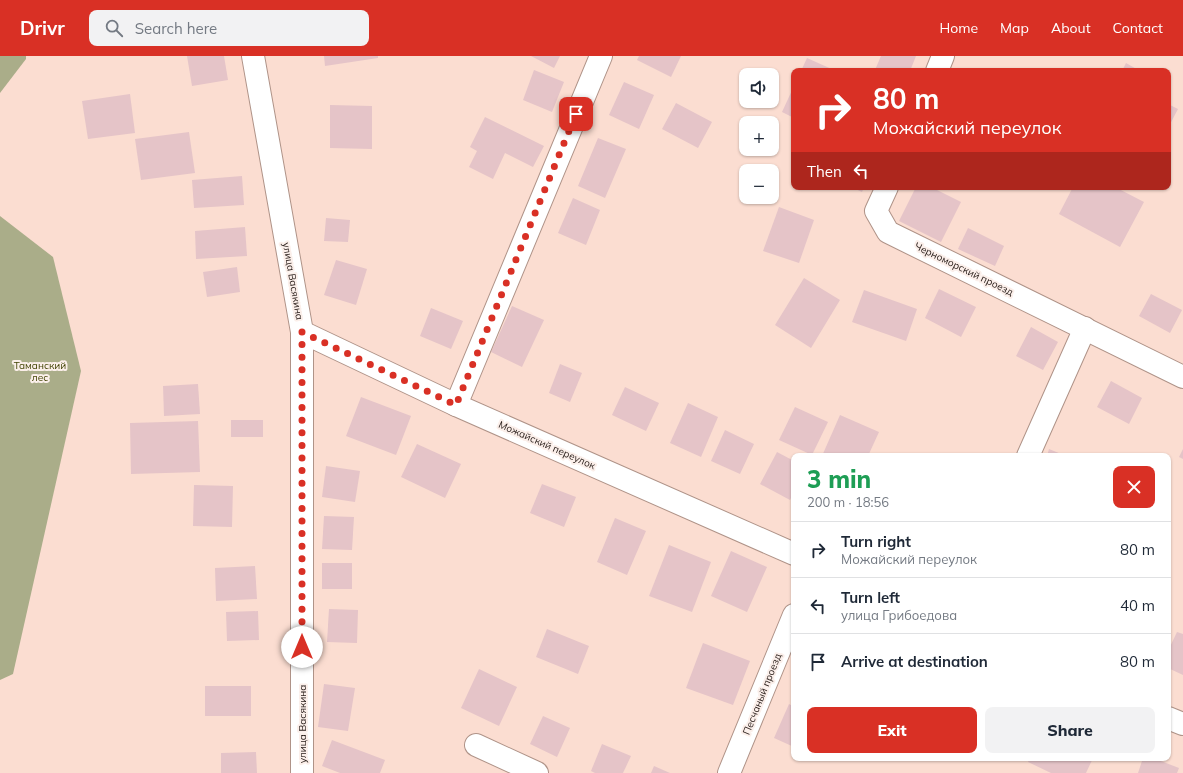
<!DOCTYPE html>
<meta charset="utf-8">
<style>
:root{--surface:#fff;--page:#f2f2f3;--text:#1f2937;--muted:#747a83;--line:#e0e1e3;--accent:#d93025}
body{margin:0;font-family:Mulish,sans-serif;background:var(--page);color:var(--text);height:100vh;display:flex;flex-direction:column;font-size:15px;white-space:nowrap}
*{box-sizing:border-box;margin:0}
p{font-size:13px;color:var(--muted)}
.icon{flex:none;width:22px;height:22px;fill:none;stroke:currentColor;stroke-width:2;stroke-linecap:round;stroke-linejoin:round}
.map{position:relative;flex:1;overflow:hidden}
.sheet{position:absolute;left:791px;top:397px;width:380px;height:308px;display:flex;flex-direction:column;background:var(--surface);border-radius:8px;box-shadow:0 1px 3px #0004}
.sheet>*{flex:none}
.guide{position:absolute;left:791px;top:12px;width:380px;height:122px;border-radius:8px;box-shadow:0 1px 3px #0004;background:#d93025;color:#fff;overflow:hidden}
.buttons{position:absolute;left:739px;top:12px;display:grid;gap:8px}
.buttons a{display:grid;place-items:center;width:40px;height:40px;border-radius:8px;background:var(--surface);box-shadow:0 1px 3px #0004;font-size:20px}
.pin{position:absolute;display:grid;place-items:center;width:34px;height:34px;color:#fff;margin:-17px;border-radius:8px;box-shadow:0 2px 6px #0006}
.me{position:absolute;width:44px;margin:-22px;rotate:0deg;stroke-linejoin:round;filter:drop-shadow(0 0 3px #0008)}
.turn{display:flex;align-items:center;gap:14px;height:84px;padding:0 16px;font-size:18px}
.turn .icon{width:52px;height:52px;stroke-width:2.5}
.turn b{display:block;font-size:28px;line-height:34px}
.then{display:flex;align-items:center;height:38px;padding:0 16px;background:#0003;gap:8px;font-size:15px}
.round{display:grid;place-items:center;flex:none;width:42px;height:42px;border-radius:8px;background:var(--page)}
.headline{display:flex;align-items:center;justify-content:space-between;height:68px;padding:0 16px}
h1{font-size:24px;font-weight:800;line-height:30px;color:#1e9e55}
.button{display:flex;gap:8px;margin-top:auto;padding:8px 16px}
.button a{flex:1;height:46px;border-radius:8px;background:var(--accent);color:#fff;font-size:16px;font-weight:800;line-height:46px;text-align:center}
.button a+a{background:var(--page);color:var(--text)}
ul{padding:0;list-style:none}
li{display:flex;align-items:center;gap:12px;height:56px;padding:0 16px;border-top:1px solid var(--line)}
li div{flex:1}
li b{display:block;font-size:15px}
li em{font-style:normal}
header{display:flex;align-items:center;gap:24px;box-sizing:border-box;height:56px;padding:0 20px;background:var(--accent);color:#fff}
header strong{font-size:19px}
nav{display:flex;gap:22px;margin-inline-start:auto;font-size:14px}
.search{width:280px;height:36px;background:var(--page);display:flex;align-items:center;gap:10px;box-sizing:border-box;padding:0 14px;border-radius:8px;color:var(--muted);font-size:15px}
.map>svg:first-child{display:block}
</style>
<header>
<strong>Drivr</strong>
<div class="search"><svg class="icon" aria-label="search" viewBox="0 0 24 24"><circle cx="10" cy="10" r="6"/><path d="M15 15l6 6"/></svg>Search here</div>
<nav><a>Home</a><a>Map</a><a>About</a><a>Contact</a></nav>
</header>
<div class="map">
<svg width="1183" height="717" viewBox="0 0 1183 717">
<rect width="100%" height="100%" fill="#fbddd1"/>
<!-- forest -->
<g fill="#aaad89">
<polygon points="0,0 26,0 26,3 0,37"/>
<polygon points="0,160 53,201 81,315 13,618 0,624"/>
</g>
<!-- building -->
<g fill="#e5c4c8">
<polygon points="187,0 224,0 228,24 192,30"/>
<polygon points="324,0 378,0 378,2 325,10"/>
<polygon points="531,0 560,0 554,12"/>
<polygon points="639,0 681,0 671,21 637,4"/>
<polygon points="881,0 916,0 910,15 877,15 875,14"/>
<polygon points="807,2 836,15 801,15"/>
<polygon points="1126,7 1140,15 1122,15"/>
<polygon points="534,14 564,26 552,56 523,44"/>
<polygon points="624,26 654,39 639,73 609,59"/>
<polygon points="794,30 794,62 782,56"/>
<polygon points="130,38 135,77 88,83 82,45"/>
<polygon points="676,47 712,66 698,92 662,73"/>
<polygon points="1168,48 1178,53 1168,72"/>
<polygon points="330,49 372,50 372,93 330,92"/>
<polygon points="485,61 544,90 533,111 505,97 493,123 469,111 477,95 470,91"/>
<polygon points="189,76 195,117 141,124 135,83"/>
<polygon points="598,82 626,93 605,142 578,130"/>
<polygon points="242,120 244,149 194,152 192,124"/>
<polygon points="851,131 864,131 862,136"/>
<polygon points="916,131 931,131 961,146 941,186 899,165"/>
<polygon points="1073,131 1115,131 1144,146 1120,191 1059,158"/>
<polygon points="573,142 600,154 586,189 558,177"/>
<polygon points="779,151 814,164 799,207 763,195"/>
<polygon points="326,162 350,164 348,186 324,185"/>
<polygon points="245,171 247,200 196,203 195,175"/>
<polygon points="968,172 1004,190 995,210 958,193"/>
<polygon points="336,204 367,213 356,249 324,239"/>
<polygon points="237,211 240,236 207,241 203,216"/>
<polygon points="804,222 840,244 811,292 775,269"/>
<polygon points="939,233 976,251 961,281 925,262"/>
<polygon points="864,234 917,253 906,285 852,266"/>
<polygon points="1151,238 1182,254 1170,277 1139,260"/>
<polygon points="512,250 544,264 522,311 491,296"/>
<polygon points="431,252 463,265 451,293 420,280"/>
<polygon points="1031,271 1058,286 1043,314 1016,300"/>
<polygon points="560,308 582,317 570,346 549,337"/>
<polygon points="1111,325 1142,342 1129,368 1097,351"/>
<polygon points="198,328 200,358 164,360 163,330"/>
<polygon points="625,331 659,347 646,375 612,359"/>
<polygon points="361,341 411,360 396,399 346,380"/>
<polygon points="688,347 718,361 701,401 670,387"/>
<polygon points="795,351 828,366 812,399 779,384"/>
<polygon points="840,359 879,376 868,400 822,400"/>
<rect x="231" y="364" width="32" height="17"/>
<polygon points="198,365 200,416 131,418 130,367"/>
<polygon points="725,374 754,388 740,418 711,405"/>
<polygon points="417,388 461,408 445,442 401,421"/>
<polygon points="1049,393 1066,400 1047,400"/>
<polygon points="1183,393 1183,403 1179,401"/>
<polygon points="777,396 794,405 794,436 790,444 760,428"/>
<polygon points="326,410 360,415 355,446 322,441"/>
<polygon points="542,428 576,441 564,471 530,457"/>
<polygon points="194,429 233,430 232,471 193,470"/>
<polygon points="324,460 354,461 352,494 322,493"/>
<polygon points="615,462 646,475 627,519 597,506"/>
<polygon points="669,489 711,506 692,556 649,540"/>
<polygon points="731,495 767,511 747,556 711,540"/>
<rect x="322" y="507" width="30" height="26"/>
<polygon points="255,510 257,543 216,545 215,512"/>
<polygon points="329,553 358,554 357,587 327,586"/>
<polygon points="258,555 259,584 227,585 226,556"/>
<polygon points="547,573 589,590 578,618 536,601"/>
<polygon points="1177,576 1183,578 1183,619 1168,612 1168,595"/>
<polygon points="703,587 750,605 733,649 686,632"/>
<polygon points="479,613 517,631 499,670 461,652"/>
<polygon points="324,628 355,632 348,675 318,671"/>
<rect x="205" y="630" width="46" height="30"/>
<polygon points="789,648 794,651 794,691 774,682"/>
<polygon points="543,660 570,672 557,701 530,688"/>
<polygon points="332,684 385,704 380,717 340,717 322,710"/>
<polygon points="602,688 631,700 623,717 595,717 591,715"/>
<polygon points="256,696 257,717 221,717 221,697"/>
<polygon points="1030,702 1093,702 1086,717 1051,717 1028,706"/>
<polygon points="1143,702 1153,702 1179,712 1177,717 1138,717"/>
<polygon points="654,710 670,717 651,717"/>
</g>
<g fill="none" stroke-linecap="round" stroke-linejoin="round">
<defs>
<g id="street">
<polyline points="253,0 302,276 302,717"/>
<polyline points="937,15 943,0"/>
<polyline points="887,131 876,155 888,176 1183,321"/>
<polyline points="302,276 456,349 794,498"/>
<polyline points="456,349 601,0"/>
<polyline points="1028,400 1085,272"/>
<polyline points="1168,662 1183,668"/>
<polyline points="476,689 537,717"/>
<polyline points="729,717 794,559"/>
</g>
</defs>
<!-- street casing -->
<use href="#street" stroke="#af9388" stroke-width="24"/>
<!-- street -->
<use href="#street" stroke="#fff" stroke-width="22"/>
</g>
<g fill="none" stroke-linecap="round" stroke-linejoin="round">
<!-- route -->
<polyline stroke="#d93025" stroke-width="7" stroke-dasharray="0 12.6" points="302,591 302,276 456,349 576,58"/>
</g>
<g text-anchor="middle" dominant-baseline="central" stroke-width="4" stroke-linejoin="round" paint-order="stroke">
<!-- street labels -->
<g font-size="10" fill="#2b201c" stroke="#fbefea">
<text transform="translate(964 213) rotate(26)">Черноморский проезд</text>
<text transform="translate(293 225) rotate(80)">улица Васякина</text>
<text transform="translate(547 389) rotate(24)">Можайский переулок</text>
<text transform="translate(762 638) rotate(-68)">Песчаный проезд</text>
<text transform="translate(302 668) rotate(-90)">улица Васякина</text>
</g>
<!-- park labels -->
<g font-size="10" fill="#424404" stroke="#fbefea">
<text x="40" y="309">Таманский<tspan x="40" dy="12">лес</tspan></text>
</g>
</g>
</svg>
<div class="buttons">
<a><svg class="icon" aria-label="sound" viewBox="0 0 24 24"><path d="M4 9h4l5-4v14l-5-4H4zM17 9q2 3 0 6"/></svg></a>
<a>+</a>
<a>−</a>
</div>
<div class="pin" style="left:576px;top:58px;background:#d93025"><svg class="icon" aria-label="arrive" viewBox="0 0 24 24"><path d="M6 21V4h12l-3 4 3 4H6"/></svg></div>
<svg class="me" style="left:302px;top:591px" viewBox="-20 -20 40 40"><circle r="19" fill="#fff"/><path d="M0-13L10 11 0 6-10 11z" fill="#d93025"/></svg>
<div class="guide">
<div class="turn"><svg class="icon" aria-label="right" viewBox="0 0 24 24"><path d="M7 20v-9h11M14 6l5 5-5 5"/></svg><div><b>80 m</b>Можайский переулок</div></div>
<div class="then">Then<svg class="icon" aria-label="left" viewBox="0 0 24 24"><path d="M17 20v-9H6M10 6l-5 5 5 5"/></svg></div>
</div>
<section class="sheet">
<div class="headline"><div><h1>3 min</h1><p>200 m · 18:56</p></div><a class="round" style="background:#d93025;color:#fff"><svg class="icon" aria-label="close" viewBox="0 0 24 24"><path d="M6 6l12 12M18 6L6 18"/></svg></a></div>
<ul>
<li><svg class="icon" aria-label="right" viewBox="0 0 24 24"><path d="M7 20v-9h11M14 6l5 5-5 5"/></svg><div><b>Turn right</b><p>Можайский переулок</p></div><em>80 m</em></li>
<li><svg class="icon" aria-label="left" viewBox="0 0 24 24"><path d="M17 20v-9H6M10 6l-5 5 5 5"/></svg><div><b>Turn left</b><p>улица Грибоедова</p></div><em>40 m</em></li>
<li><svg class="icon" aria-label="arrive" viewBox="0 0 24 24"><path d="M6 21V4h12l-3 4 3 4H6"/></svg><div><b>Arrive at destination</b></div><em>80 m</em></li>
</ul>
<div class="button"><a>Exit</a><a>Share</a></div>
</section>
</div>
